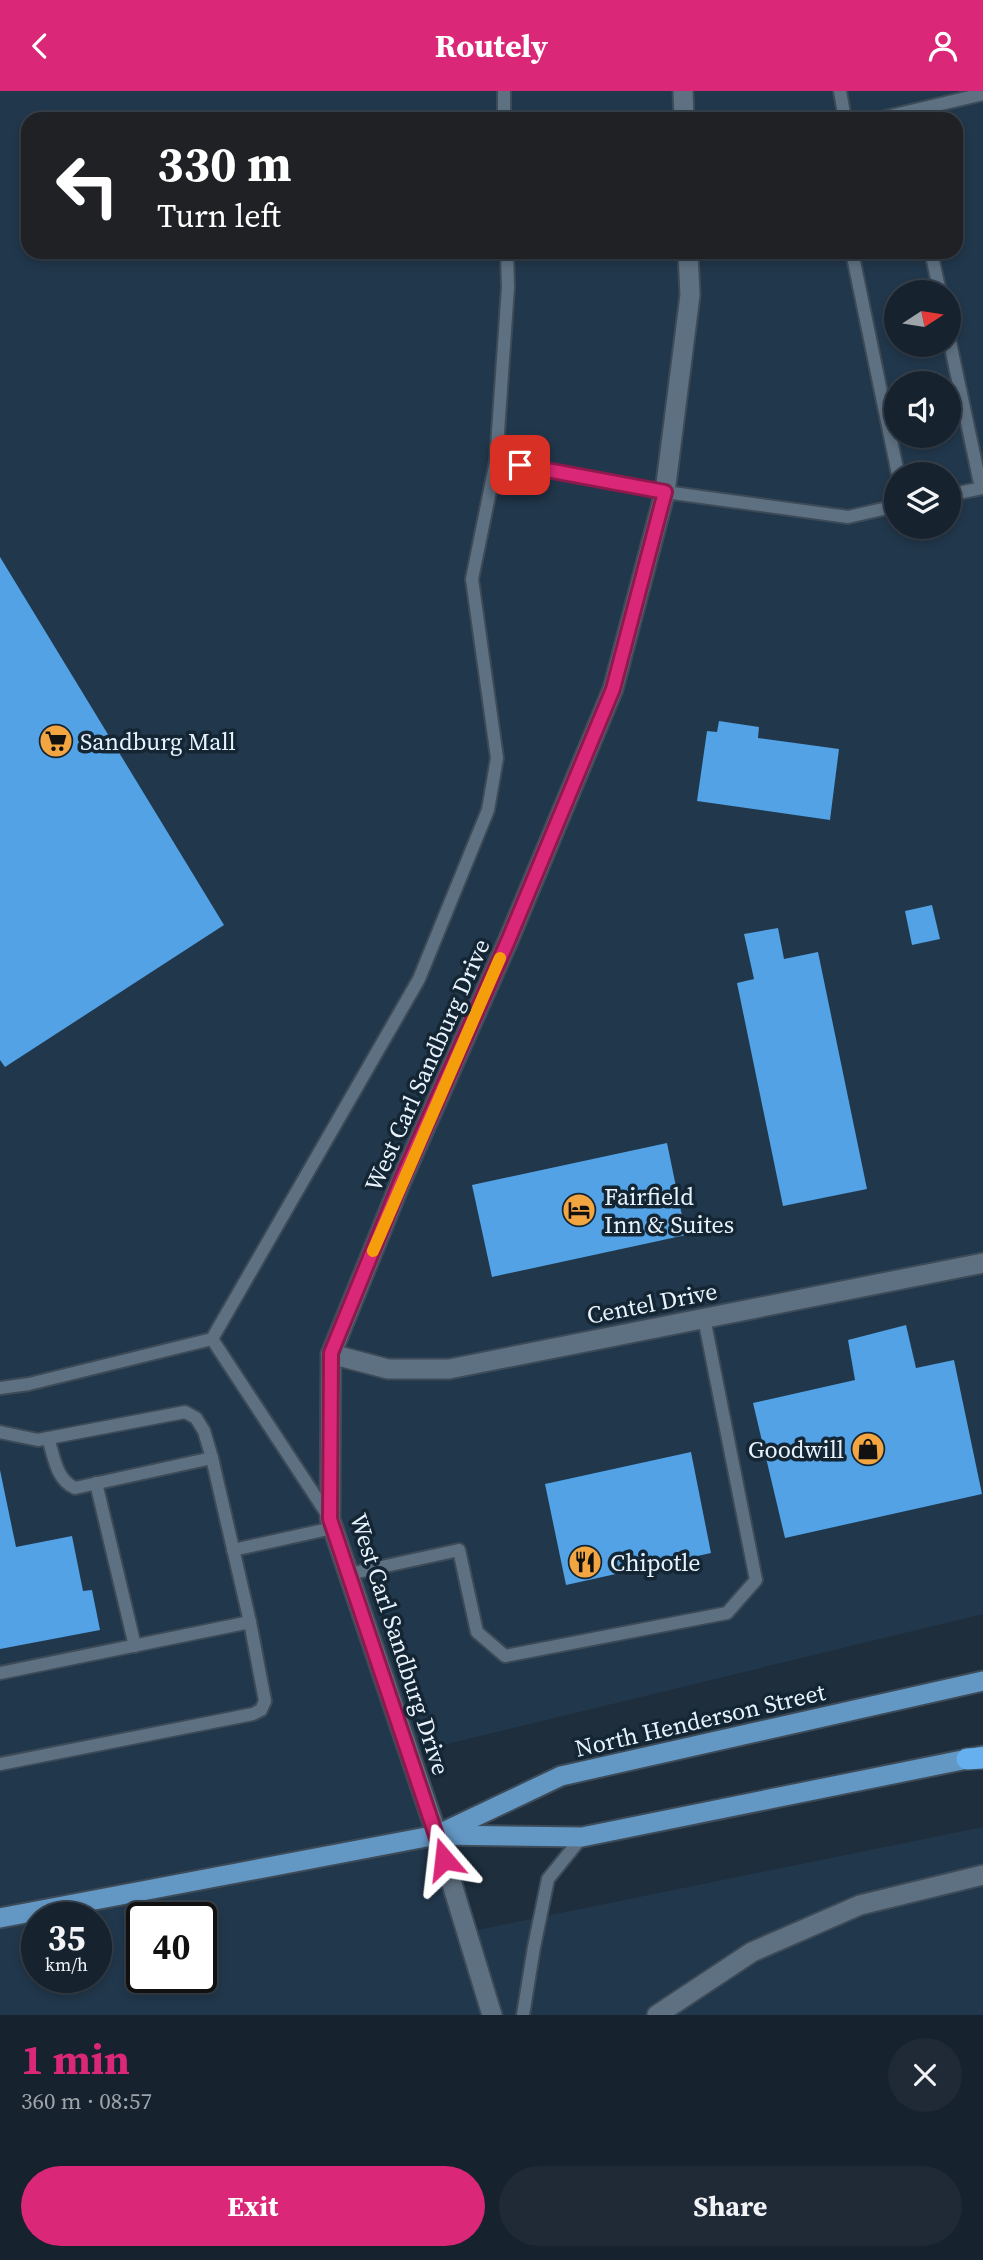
<!DOCTYPE html>
<meta charset="utf-8">
<style>
:root{--surface:#16222e;--page:#1f2a36;--text:#f1f3f6;--muted:#9ea4aa;--line:#353f4a;--accent:#db2777}
body{margin:0;font-family:"Source Serif 4",serif;background:var(--page);color:var(--text);height:100vh;display:flex;flex-direction:column;font-size:26px;white-space:nowrap}
*{box-sizing:border-box;margin:0}
p{font-size:23px;color:var(--muted)}
.icon{flex:none;width:38px;height:38px;fill:none;stroke:currentColor;stroke-width:2;stroke-linecap:round;stroke-linejoin:round}
.map{position:relative;height:1924px;overflow:hidden}
.details{display:flex;flex-direction:column;background:var(--surface);flex:1}
.details>*{flex:none}
.hud{position:absolute;left:21px;top:21px;width:942px;height:147px;border-radius:21px;box-shadow:0 4px 10px #0003,0 0 0 2px var(--line);background:#202124;color:#fff;overflow:hidden}
.needle{width:46px;rotate:78deg}
.fabs{position:absolute;left:884px;top:189px;display:grid;gap:14px}
.fabs a{display:grid;place-items:center;width:77px;height:77px;border-radius:50%;background:var(--surface);box-shadow:0 4px 10px #0003,0 0 0 2px var(--line);font-size:35px}
.speed{position:absolute;left:21px;top:1811px;display:flex;gap:14px;font-size:35px;font-weight:700;text-align:center}
.speed>*{display:grid;place-content:center;width:91px;height:91px;border-radius:50%;background:var(--surface);box-shadow:0 4px 10px #0003,0 0 0 2px var(--line);line-height:1}
.speed small{font-size:18px;font-weight:400}
.speed .limit{border:4px solid #111;border-radius:10px;background:#fff;color:#111}
.pin{position:absolute;display:grid;place-items:center;width:60px;height:60px;color:#fff;margin:-30px;border-radius:14px;box-shadow:0 4px 10px #0006}
.me{position:absolute;width:77px;margin:-38px;rotate:343deg;stroke-linejoin:round;filter:drop-shadow(0 0 5px #0008)}
.turn{display:flex;align-items:center;gap:24px;height:147px;padding:0 21px;font-size:32px}
.turn .icon{width:91px;height:91px;stroke-width:2.5}
.turn b{display:block;font-size:49px;line-height:60px}
.round{display:grid;place-items:center;flex:none;width:74px;height:74px;border-radius:37px;background:var(--page)}
.summary{display:flex;align-items:center;justify-content:space-between;height:119px;padding:0 21px}
h1{font-size:42px;font-weight:700;line-height:52px;color:var(--accent)}
.primary-button{display:flex;gap:14px;margin-top:auto;padding:14px 21px}
.primary-button a{flex:1;height:80px;border-radius:42px;background:var(--accent);color:#fff;font-size:28px;font-weight:700;line-height:80px;text-align:center}
.primary-button a+a{background:var(--page);color:var(--text)}
header{display:flex;justify-content:space-between;align-items:center;height:91px;padding:0 21px;background:var(--accent);color:#fff;font-size:32px;font-weight:700}
.map>svg:first-child{display:block}
</style>
<header><svg class="icon" aria-label="back" viewBox="0 0 24 24"><path d="M15 5l-7 7 7 7"/></svg>Routely<svg class="icon" aria-label="person" viewBox="0 0 24 24"><circle cx="12" cy="8" r="4"/><path d="M4 21q1-7 8-7t8 7"/></svg></header>
<div class="map">
<svg width="983" height="1924" viewBox="0 0 983 1924">
<rect width="100%" height="100%" fill="#1e2e3d"/>
<!-- built -->
<path fill="#21374b" fill-rule="evenodd" d="M0,0H983V1523L410,1662L467,1841L983,1736V1924H0ZM28,28H956V161H28ZM896,201H948V254H896ZM896,292H948V345H896ZM896,383H948V436H896ZM37,1827H96V1886H37ZM142,1827H201V1886H142Z"/>
<!-- building -->
<g fill="#52a2e5">
<polygon points="0,466 224,834 5,976 0,969"/>
<polygon points="719,630 759,636 758,647 839,658 830,729 697,710 707,640 717,641"/>
<polygon points="932,814 940,848 912,854 905,820"/>
<polygon points="778,837 784,868 818,861 867,1098 783,1115 737,892 754,888 744,843"/>
<polygon points="667,1052 686,1144 492,1186 472,1094"/>
<polygon points="906,1234 916,1277 954,1269 982,1403 785,1447 753,1312 855,1289 848,1249"/>
<polygon points="691,1361 711,1462 566,1494 545,1393"/>
<polygon points="0,1379 16,1456 72,1445 83,1500 92,1499 100,1539 0,1558"/>
</g>
<g fill="none" stroke-linecap="round" stroke-linejoin="round">
<defs>
<g id="service">
<polyline points="504,0 504,28"/>
<polyline points="840,0 845,28"/>
<polyline points="877,28 983,3"/>
<polyline points="852,161 898,383"/>
<polyline points="931,161 940,201"/>
<polyline points="948,242 981,397"/>
<polyline points="496,370 665,401 848,426 896,415"/>
<polyline points="948,404 983,397"/>
<polyline points="212,1248 329,1426"/>
<polyline points="0,1297 29,1293 212,1248 419,888 488,719 497,667 472,488 496,370 508,196 507,161"/>
<polyline points="0,1341 38,1349 185,1321 196,1327 204,1340 212,1367 250,1531 265,1610 261,1619 253,1623 0,1673"/>
<path d="M48,1347C54,1365 56,1389 75,1397L212,1367"/>
<polyline points="96,1392 135,1555"/>
<polyline points="233,1459 333,1437"/>
<polyline points="349,1483 459,1459 477,1541 505,1565 727,1522 756,1489 704,1227"/>
<polyline points="0,1582 250,1531"/>
<polyline points="523,1924 534,1856 548,1788 582,1746"/>
</g>
<g id="minor">
<polyline points="331,1263 388,1278 449,1278 983,1172"/>
<polyline points="657,1924 752,1861 860,1814 983,1784"/>
</g>
<g id="tertiary">
<polyline points="683,0 684,28"/>
<polyline points="492,1924 437,1744 330,1428 331,1263 402,1088 508,850 613,598 665,401 690,204 688,161"/>
</g>
<g id="primary">
<polyline points="441,1742 561,1685 983,1590"/>
<polyline points="0,1827 437,1744 582,1746 982,1665"/>
</g>
<polyline id="motorway" points="967,1668 983,1667"/>
</defs>
<!-- service casing -->
<use href="#service" stroke="#3d4b58" stroke-width="16"/>
<!-- minor casing -->
<use href="#minor" stroke="#3d4b58" stroke-width="23"/>
<!-- tertiary casing -->
<use href="#tertiary" stroke="#3d4b58" stroke-width="23"/>
<!-- primary casing -->
<use href="#primary" stroke="#3d4b58" stroke-width="23"/>
<!-- motorway casing -->
<use href="#motorway" stroke="#3d4b58" stroke-width="24"/>
<!-- service -->
<use href="#service" stroke="#5e7182" stroke-width="12"/>
<!-- minor -->
<use href="#minor" stroke="#5e7182" stroke-width="19"/>
<!-- tertiary -->
<use href="#tertiary" stroke="#5e7182" stroke-width="19"/>
<!-- primary -->
<use href="#primary" stroke="#6397c4" stroke-width="19"/>
<!-- motorway -->
<use href="#motorway" stroke="#66b0f0" stroke-width="21"/>
</g>
<g fill="none" stroke-linecap="round" stroke-linejoin="round">
<defs>
<polyline id="route" points="444,1768 330,1428 331,1262 402,1088 508,850 613,598 665,401 520,374"/>
</defs>
<!-- route casing -->
<use href="#route" stroke="#8e194d" stroke-width="18"/>
<!-- route -->
<use href="#route" stroke="#db2777" stroke-width="12"/>
<!-- slow -->
<polyline stroke="#f59e0b" stroke-width="12" points="373,1160 500,867"/>
</g>
<!-- icons -->
<defs>
<symbol id="supermarket-disc" viewBox="-11 -11 22 22"><circle r="9.5" fill="#f2a541" stroke="#142533"/><path d="M-6-5.5h2.5l.6 2H6L4.5 2H-2.5L-4.4-4H-6ZM-1.5 3.2a1.3 1.3 0 1 0 .1 0ZM3 3.2a1.3 1.3 0 1 0 .1 0Z" fill="#111"/></symbol>
<symbol id="hotel-disc" viewBox="-11 -11 22 22"><circle r="9.5" fill="#f2a541" stroke="#142533"/><path d="M-6-4.5h1.5V1H6V5H4.5V3h-9V5H-6ZM-4 0a1.8 1.8 0 1 1 3.6 0ZM.5 0V-2.5h3Q6-2.5 6 0Z" fill="#111"/></symbol>
<symbol id="shop-disc" viewBox="-11 -11 22 22"><circle r="9.5" fill="#f2a541" stroke="#142533"/><path d="M-5-2.5h2.3a2.7 3.5 0 0 1 5.4 0H5L5.5 6h-11ZM-1.5-2.5h3a1.5 2.3 0 0 0-3 0Z" fill="#111"/></symbol>
<symbol id="restaurant-disc" viewBox="-11 -11 22 22"><circle r="9.5" fill="#f2a541" stroke="#142533"/><path d="M-5-6h1v4h1v-4h1v4h1v-4h1v5L-1.5 .5V6h-2V.5L-5-1ZM5-6V6H3V1.5H1.5Q1.5-4 5-6Z" fill="#111"/></symbol>
</defs>
<g fill-rule="evenodd">
<use href="#supermarket-disc" x="37" y="631" width="38" height="38"/>
<use href="#hotel-disc" x="560" y="1100" width="38" height="38"/>
<use href="#shop-disc" x="849" y="1339" width="38" height="38"/>
<use href="#restaurant-disc" x="566" y="1452" width="38" height="38"/>
</g>
<g text-anchor="middle" dominant-baseline="central" stroke-width="7" stroke-linejoin="round" paint-order="stroke">
<!-- poi labels -->
<g font-size="24" fill="#e8f3fd" stroke="#142533" text-anchor="start">
<text x="80" y="650">Sandburg Mall</text>
<text x="604" y="1105">Fairfield<tspan x="604" dy="28">Inn &amp; Suites</tspan></text>
<text x="844" y="1358" text-anchor="end">Goodwill</text>
<text x="610" y="1471">Chipotle</text>
</g>
<!-- street labels -->
<g font-size="24" fill="#e8f3fd" stroke="#142533">
<text transform="translate(427 974) rotate(-66)">West Carl Sandburg Drive</text>
<text transform="translate(652 1212) rotate(-11)">Centel Drive</text>
<text transform="translate(400 1553) rotate(72)">West Carl Sandburg Drive</text>
<text transform="translate(700 1629) rotate(-13)">North Henderson Street</text>
</g>
</g>
</svg>
<div class="fabs">
<a><svg class="needle" viewBox="-14 -14 28 28"><path d="M0-13l5 13h-10z" fill="#e53935"/><path d="M0 13l5-13h-10z" fill="#9ea4aa"/></svg></a>
<a><svg class="icon" aria-label="sound" viewBox="0 0 24 24"><path d="M4 9h4l5-4v14l-5-4H4zM17 9q2 3 0 6"/></svg></a>
<a><svg class="icon" aria-label="layers" viewBox="0 0 24 24"><path d="M12 4l9 5-9 5-9-5zM3 14l9 5 9-5"/></svg></a>
</div>
<div class="speed"><div>35<small>km/h</small></div><div class="limit">40</div></div>
<div class="pin" style="left:520px;top:374px;background:#d93025"><svg class="icon" aria-label="arrive" viewBox="0 0 24 24"><path d="M6 21V4h12l-3 4 3 4H6"/></svg></div>
<svg class="me" style="left:444px;top:1768px" viewBox="-20 -20 40 40"><path d="M0-17L14 15 0 8-14 15z" fill="#db2777" stroke="#fff" stroke-width="4"/></svg>
<div class="hud">
<div class="turn"><svg class="icon" aria-label="left" viewBox="0 0 24 24"><path d="M17 20v-9H6M10 6l-5 5 5 5"/></svg><div><b>330 m</b>Turn left</div></div>
</div>
</div>
<section class="details">
<div class="summary"><div><h1>1 min</h1><p>360 m · 08:57</p></div><a class="round"><svg class="icon" aria-label="close" viewBox="0 0 24 24"><path d="M6 6l12 12M18 6L6 18"/></svg></a></div>
<div class="primary-button"><a>Exit</a><a>Share</a></div>
</section>
